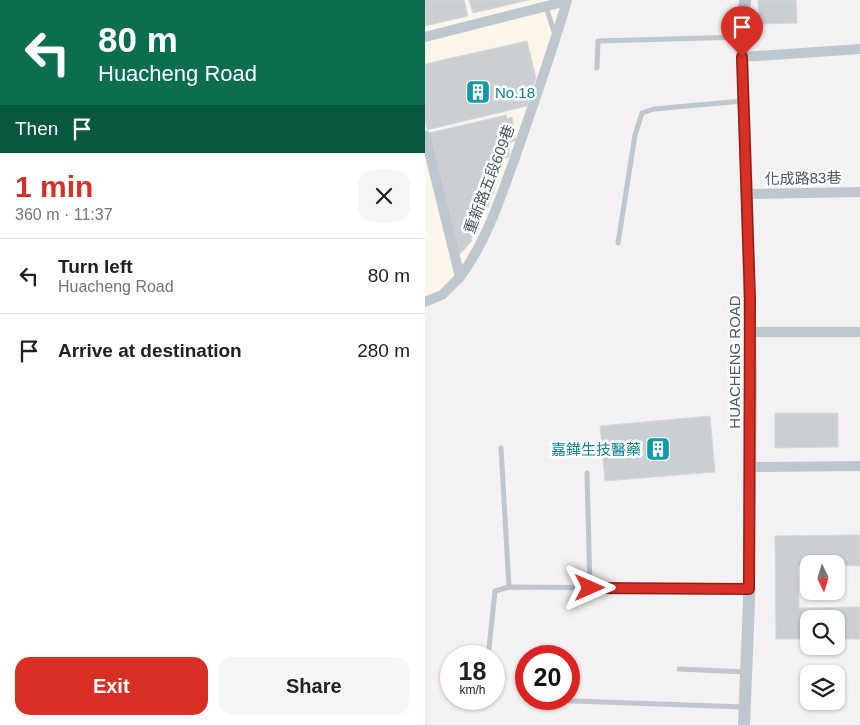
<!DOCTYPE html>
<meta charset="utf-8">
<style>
:root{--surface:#fff;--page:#f6f6f6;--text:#202124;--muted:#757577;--line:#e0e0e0;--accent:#d93025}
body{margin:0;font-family:Helvetica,"Noto Sans TC",sans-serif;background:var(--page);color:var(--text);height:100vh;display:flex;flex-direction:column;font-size:19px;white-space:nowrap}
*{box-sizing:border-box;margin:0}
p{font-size:16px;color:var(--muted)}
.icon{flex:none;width:28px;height:28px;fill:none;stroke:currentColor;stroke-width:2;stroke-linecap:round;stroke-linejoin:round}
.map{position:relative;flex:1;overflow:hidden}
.details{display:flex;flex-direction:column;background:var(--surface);width:425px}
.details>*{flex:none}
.guide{background:#0b6e4f;color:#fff;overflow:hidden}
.needle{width:32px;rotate:176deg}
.fabs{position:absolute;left:375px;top:555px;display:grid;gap:10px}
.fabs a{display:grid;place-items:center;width:45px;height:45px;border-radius:10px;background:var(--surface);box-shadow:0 1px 4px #0004;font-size:25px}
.speed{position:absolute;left:15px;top:645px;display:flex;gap:10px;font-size:25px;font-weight:700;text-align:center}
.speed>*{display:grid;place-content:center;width:65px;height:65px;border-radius:50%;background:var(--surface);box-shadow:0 1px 4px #0004;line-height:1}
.speed small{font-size:12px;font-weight:400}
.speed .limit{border:8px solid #d22;background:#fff;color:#111}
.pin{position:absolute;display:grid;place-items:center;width:42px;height:42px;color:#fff;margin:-51px -21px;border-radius:50% 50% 50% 0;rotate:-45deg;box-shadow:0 0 5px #0007}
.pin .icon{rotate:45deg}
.me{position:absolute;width:55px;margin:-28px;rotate:90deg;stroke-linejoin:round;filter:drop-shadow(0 0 4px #0008)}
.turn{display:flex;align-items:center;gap:18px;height:105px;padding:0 15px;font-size:22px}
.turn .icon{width:65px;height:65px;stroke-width:2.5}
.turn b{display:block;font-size:35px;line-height:42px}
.then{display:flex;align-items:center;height:48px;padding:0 15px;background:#0003;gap:10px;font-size:19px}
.round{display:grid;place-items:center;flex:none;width:52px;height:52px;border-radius:15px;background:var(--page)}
.overview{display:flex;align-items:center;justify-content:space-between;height:85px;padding:0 15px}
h1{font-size:30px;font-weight:700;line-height:38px;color:var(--accent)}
.action{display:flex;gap:10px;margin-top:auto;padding:10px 15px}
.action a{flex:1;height:58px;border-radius:15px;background:var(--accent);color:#fff;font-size:20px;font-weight:700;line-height:58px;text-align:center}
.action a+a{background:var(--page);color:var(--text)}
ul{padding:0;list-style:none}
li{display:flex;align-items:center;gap:15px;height:75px;padding:0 15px;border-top:1px solid var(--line)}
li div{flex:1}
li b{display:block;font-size:19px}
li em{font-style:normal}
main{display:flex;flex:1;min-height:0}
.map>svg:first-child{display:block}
</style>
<main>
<section class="details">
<div class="guide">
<div class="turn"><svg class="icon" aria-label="left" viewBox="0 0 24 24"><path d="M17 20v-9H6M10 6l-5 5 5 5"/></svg><div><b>80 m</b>Huacheng Road</div></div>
<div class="then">Then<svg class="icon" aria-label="arrive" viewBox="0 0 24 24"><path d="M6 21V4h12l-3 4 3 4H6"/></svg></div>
</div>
<div class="overview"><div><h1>1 min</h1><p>360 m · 11:37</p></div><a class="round"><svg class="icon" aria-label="close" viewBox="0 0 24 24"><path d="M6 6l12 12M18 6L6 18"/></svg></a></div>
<ul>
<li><svg class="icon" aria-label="left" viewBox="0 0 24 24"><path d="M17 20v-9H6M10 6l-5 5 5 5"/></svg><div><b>Turn left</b><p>Huacheng Road</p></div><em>80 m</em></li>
<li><svg class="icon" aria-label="arrive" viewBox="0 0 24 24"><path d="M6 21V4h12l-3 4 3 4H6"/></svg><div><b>Arrive at destination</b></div><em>280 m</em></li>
</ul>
<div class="action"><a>Exit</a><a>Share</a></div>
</section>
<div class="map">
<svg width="435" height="725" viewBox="0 0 435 725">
<rect width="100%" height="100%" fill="#f3f1f1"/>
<!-- commercial -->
<polygon fill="#fcf5ec" points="0,0 148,0 123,80 79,199 35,280 22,300 0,306"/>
<!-- building -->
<g fill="#cbcfd2" stroke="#d5d8dc">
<polygon points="0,0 39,0 43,16 0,26"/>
<polygon points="44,0 104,0 48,13"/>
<polygon points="333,0 371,0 372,23 334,24"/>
<polygon points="102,41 111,78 102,106 2,130 0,120 0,64"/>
<polygon points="81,115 82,119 87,117 91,141 84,142 84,157 75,160 73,177 68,194 63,207 51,223 51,234 46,238 47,241 33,256 4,133"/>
<polygon points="350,413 413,413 413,447 350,448"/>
<polygon points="285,416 290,472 180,481 175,426"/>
<polygon points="435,535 435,566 384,564 384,566 373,566 374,608 435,607 435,639 411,639 411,619 384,619 384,639 351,639 350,536"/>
</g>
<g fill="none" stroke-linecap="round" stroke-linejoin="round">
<!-- service -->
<g stroke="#bdc7cd" stroke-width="5">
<polyline points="121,7 130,35"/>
<polyline points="172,68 173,41 317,37"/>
<polyline points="193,243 210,135 217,113 229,109 318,101"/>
<polyline points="76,448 84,587"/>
<polyline points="162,473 165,588"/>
<polyline points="64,648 70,591 84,587 324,589"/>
<polyline points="254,669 321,672"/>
<polyline points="120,700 320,707"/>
</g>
<!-- minor -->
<g stroke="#bdc7cd" stroke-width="10">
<polyline points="0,37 142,1"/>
<polyline points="317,57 435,49"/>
<polyline points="0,135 35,277 17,295 0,302"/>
<polyline points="322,194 435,192"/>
<path d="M35,277C63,239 77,193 93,149C110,99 128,50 142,0"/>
<polyline points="325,332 435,332"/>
<polyline points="325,467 435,466"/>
</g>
<!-- tertiary -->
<polyline stroke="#bdc7cd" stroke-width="12" points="319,725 324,601 326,384 322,194 317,57 320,0"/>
</g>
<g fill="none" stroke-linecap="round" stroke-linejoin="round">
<defs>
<polyline id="route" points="165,588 324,589 325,299 317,57"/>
</defs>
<!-- route casing -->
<use href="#route" stroke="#8d1f18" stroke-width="12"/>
<!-- route -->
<use href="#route" stroke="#d93025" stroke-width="9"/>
</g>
<!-- icons -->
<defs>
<symbol id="building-square" viewBox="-11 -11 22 22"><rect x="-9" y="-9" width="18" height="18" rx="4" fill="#0f9aa8" stroke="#fff"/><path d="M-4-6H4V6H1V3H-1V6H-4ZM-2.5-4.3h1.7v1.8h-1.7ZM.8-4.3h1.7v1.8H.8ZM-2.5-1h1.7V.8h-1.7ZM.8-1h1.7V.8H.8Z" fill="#fff"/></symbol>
</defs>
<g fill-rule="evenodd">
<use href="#building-square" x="39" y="78" width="28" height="28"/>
<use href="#building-square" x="219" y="435" width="28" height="28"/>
</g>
<g text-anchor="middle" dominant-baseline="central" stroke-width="5" stroke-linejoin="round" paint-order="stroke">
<!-- culture labels -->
<g font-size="15" fill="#0d838f" stroke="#fff" text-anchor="start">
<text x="70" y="92">No.18</text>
<text x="216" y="449" text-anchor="end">嘉鏵生技醫藥</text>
</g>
<!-- street labels -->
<g font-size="15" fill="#49575d" stroke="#fff">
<text transform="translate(378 178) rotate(-1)">化成路83巷</text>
<text transform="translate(64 179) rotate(-69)">重新路五段609巷</text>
<text transform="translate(309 362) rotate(-90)">HUACHENG ROAD</text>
</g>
</g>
</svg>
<div class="fabs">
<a><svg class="needle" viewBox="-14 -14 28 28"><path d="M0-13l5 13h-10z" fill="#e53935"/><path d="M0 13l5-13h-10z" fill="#757577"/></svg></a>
<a><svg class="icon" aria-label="search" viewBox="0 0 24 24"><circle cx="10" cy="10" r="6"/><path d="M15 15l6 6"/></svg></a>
<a><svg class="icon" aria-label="layers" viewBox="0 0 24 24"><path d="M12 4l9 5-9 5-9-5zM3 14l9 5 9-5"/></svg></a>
</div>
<div class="speed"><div>18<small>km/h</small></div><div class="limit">20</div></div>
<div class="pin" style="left:317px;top:57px;background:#d93025"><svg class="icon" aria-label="arrive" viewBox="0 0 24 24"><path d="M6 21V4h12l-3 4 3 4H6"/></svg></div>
<svg class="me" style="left:165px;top:588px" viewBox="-20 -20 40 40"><path d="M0-17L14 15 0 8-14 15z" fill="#d93025" stroke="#fff" stroke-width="4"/></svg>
</div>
</main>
